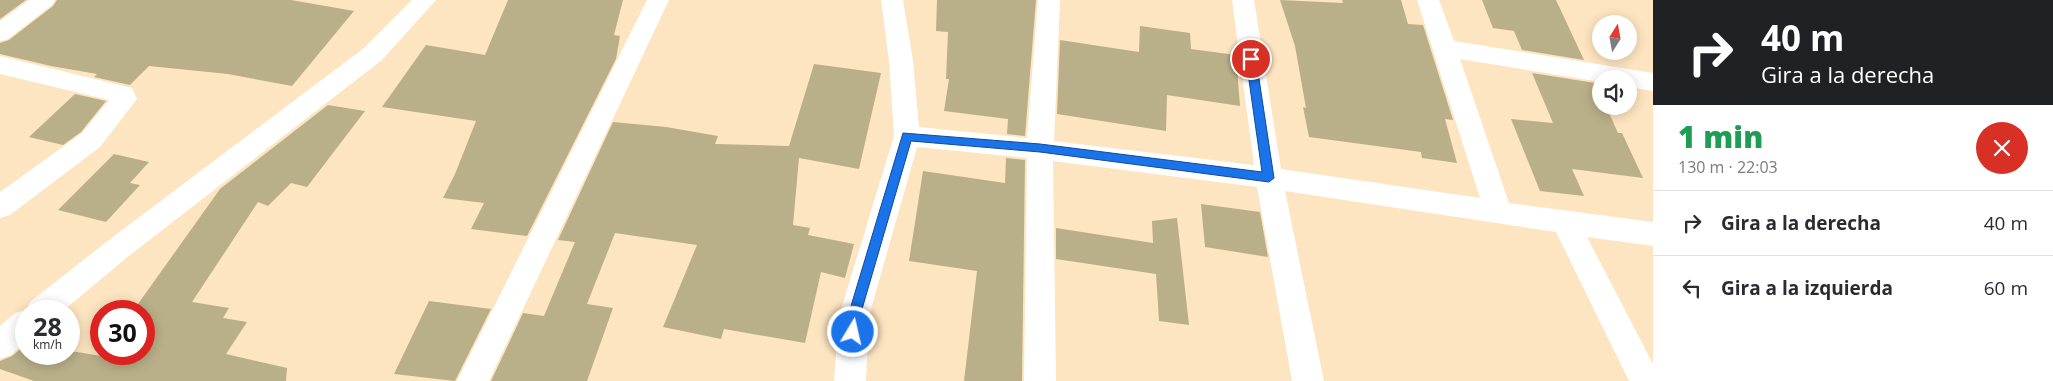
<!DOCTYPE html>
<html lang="es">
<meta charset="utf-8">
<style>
:root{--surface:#fff;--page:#f2f2f3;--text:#2b2b33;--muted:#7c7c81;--line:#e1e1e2}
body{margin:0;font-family:"Open Sans",sans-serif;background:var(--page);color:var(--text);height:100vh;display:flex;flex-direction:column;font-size:19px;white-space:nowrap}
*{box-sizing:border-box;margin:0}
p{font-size:16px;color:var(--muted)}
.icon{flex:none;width:28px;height:28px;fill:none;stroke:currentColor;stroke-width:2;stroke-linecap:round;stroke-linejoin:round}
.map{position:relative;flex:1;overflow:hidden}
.side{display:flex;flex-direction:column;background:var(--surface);width:400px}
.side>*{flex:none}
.top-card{background:#202124;color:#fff;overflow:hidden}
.needle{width:32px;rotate:11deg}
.controls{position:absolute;left:1592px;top:15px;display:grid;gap:10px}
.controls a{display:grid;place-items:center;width:45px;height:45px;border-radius:50%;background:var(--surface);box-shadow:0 2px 12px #0003;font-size:25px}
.speed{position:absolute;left:15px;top:300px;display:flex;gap:10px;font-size:25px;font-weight:700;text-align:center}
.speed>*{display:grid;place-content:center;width:65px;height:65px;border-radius:50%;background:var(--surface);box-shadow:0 2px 12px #0003;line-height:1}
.speed small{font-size:12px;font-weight:400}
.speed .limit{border:8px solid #d22;background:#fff;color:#111}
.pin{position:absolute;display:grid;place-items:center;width:42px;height:42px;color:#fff;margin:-21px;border:2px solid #fff;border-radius:50%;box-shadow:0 1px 5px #0007}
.me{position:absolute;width:55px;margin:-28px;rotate:9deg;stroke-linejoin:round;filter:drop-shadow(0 0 4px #0008)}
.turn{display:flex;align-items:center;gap:18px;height:105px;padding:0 25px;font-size:22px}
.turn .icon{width:65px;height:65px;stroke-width:2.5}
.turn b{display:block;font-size:35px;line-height:42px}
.round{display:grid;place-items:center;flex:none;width:52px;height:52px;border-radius:26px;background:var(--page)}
.headline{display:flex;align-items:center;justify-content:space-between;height:85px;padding:0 25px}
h1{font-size:30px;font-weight:800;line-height:38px;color:#1e9e55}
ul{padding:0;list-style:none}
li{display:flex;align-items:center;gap:15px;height:65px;padding:0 25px;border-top:1px solid var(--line)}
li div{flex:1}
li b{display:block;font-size:19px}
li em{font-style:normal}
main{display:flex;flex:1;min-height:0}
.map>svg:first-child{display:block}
</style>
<main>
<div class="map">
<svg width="1653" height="381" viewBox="0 0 1653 381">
<rect width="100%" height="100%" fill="#fee5c1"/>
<!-- building -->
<g fill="#b9af88">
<polygon points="0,0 26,0 0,19"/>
<polygon points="57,0 291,0 354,11 292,86 228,74 149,66 130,85 94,77 97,74 51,66 0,54 0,43 9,40 53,6"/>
<polygon points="508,0 623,0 614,35 620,36 616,59 527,236 471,229 484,203 443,198 455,174 476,121 382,107 426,45 485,55"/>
<polygon points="937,0 1036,0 1025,136 1007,134 1008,119 944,111 949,79 946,79 948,32 936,31"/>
<polygon points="1280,0 1343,3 1342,0 1401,0 1408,24 1423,25 1453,120 1445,119 1457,163 1422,158 1421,152 1309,137 1303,107 1306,108 1295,46"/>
<polygon points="1482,0 1556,0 1584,60 1522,50 1514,31 1493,28"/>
<polygon points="1140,26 1190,33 1191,49 1236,55 1240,106 1167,95 1166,131 1057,114 1060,40 1139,52"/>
<polygon points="814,64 881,73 859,169 799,158 793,225 810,228 808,235 854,244 845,278 821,272 805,343 724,329 721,339 663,327 697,245 615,233 587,304 613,308 587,381 491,381 523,313 544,316 575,242 558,240 613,122 666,127 718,136 715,144 789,146"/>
<polygon points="1532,73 1595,83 1601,97 1601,106 1606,106 1618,133 1622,133 1643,178 1572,169 1584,196 1540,191 1511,119 1553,123"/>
<polygon points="75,94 106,101 81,132 63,145 29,137"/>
<polygon points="328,105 365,111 307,187 291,183 268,206 258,202 192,302 229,308 223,318 247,322 226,354 287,368 286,381 34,381 0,369 0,361 12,356 24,346 26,347 26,354 46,354 64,360 71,351 101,356 103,354 144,354 144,311 133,311 220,189"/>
<polygon points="114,154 149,162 130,183 140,185 106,222 58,210"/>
<polygon points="1006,158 1025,160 1022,381 964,381 977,271 909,261 923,171 1005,183"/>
<polygon points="1201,204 1260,212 1268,257 1205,247"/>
<polygon points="1177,218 1189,325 1159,321 1156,274 1056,259 1056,228 1153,243 1152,221"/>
<polygon points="429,301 491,309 455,381 394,374"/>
</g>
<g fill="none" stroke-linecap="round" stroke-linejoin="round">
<!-- minor -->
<g fill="#fff" fill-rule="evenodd">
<polygon points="29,0 55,0 52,5 8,39 0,41 0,21"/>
<polygon points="412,0 436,0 382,60 125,259 63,311 26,311 26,342 11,355 0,359 0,326 15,313 26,310 30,302 105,243 364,48"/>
<polygon points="647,0 669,0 489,381 457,381"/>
<polygon points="881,0 903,0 913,61 919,127 1027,138 1038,0 1060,0 1054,141 1254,165 1232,0 1254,0 1281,169 1480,198 1417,0 1439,0 1454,41 1653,73 1653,91 1629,87 1629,79 1601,79 1601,82 1460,59 1509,203 1653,222 1653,246 1587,237 1653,364 1653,381 1629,381 1556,232 1285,191 1324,381 1292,381 1257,187 1053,161 1056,381 1024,381 1027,158 917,147 869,316 866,381 834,381 839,316 894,136 889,61"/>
<polygon points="0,56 132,88 137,99 100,147 10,215 0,218 0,192 82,133 109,100 0,74"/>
</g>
</g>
<!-- route -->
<polygon fill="#1a73e8" stroke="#114b97" points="1251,56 1256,59 1274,178 1269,182 1040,152 911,141 860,316 857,335 853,337 848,335 846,332 848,316 903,133 1040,144 1262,172 1246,59"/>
</svg>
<div class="controls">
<a><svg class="needle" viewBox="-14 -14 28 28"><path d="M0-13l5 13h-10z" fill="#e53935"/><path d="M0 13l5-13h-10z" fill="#7c7c81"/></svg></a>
<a><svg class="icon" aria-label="sound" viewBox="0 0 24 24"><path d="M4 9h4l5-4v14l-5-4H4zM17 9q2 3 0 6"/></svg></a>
</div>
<div class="speed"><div>28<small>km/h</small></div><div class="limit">30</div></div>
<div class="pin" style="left:1251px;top:59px;background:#d93025"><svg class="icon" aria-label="arrive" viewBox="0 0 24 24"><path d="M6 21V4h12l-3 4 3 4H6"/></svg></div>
<svg class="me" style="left:853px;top:332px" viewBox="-20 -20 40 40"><circle r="17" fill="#1a73e8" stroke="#fff" stroke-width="3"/><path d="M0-11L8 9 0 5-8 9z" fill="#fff"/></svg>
</div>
<section class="side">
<div class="top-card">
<div class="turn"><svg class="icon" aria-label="right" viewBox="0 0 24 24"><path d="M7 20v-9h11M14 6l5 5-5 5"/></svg><div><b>40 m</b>Gira a la derecha</div></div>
</div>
<div class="headline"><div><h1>1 min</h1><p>130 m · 22:03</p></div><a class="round" style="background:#d93025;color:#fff"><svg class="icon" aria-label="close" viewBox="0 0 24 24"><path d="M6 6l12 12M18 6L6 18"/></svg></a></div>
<ul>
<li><svg class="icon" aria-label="right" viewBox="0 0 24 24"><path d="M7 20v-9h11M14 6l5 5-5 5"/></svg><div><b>Gira a la derecha</b></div><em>40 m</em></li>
<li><svg class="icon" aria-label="left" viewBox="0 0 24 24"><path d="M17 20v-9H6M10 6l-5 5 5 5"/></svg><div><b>Gira a la izquierda</b></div><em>60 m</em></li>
</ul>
</section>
</main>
